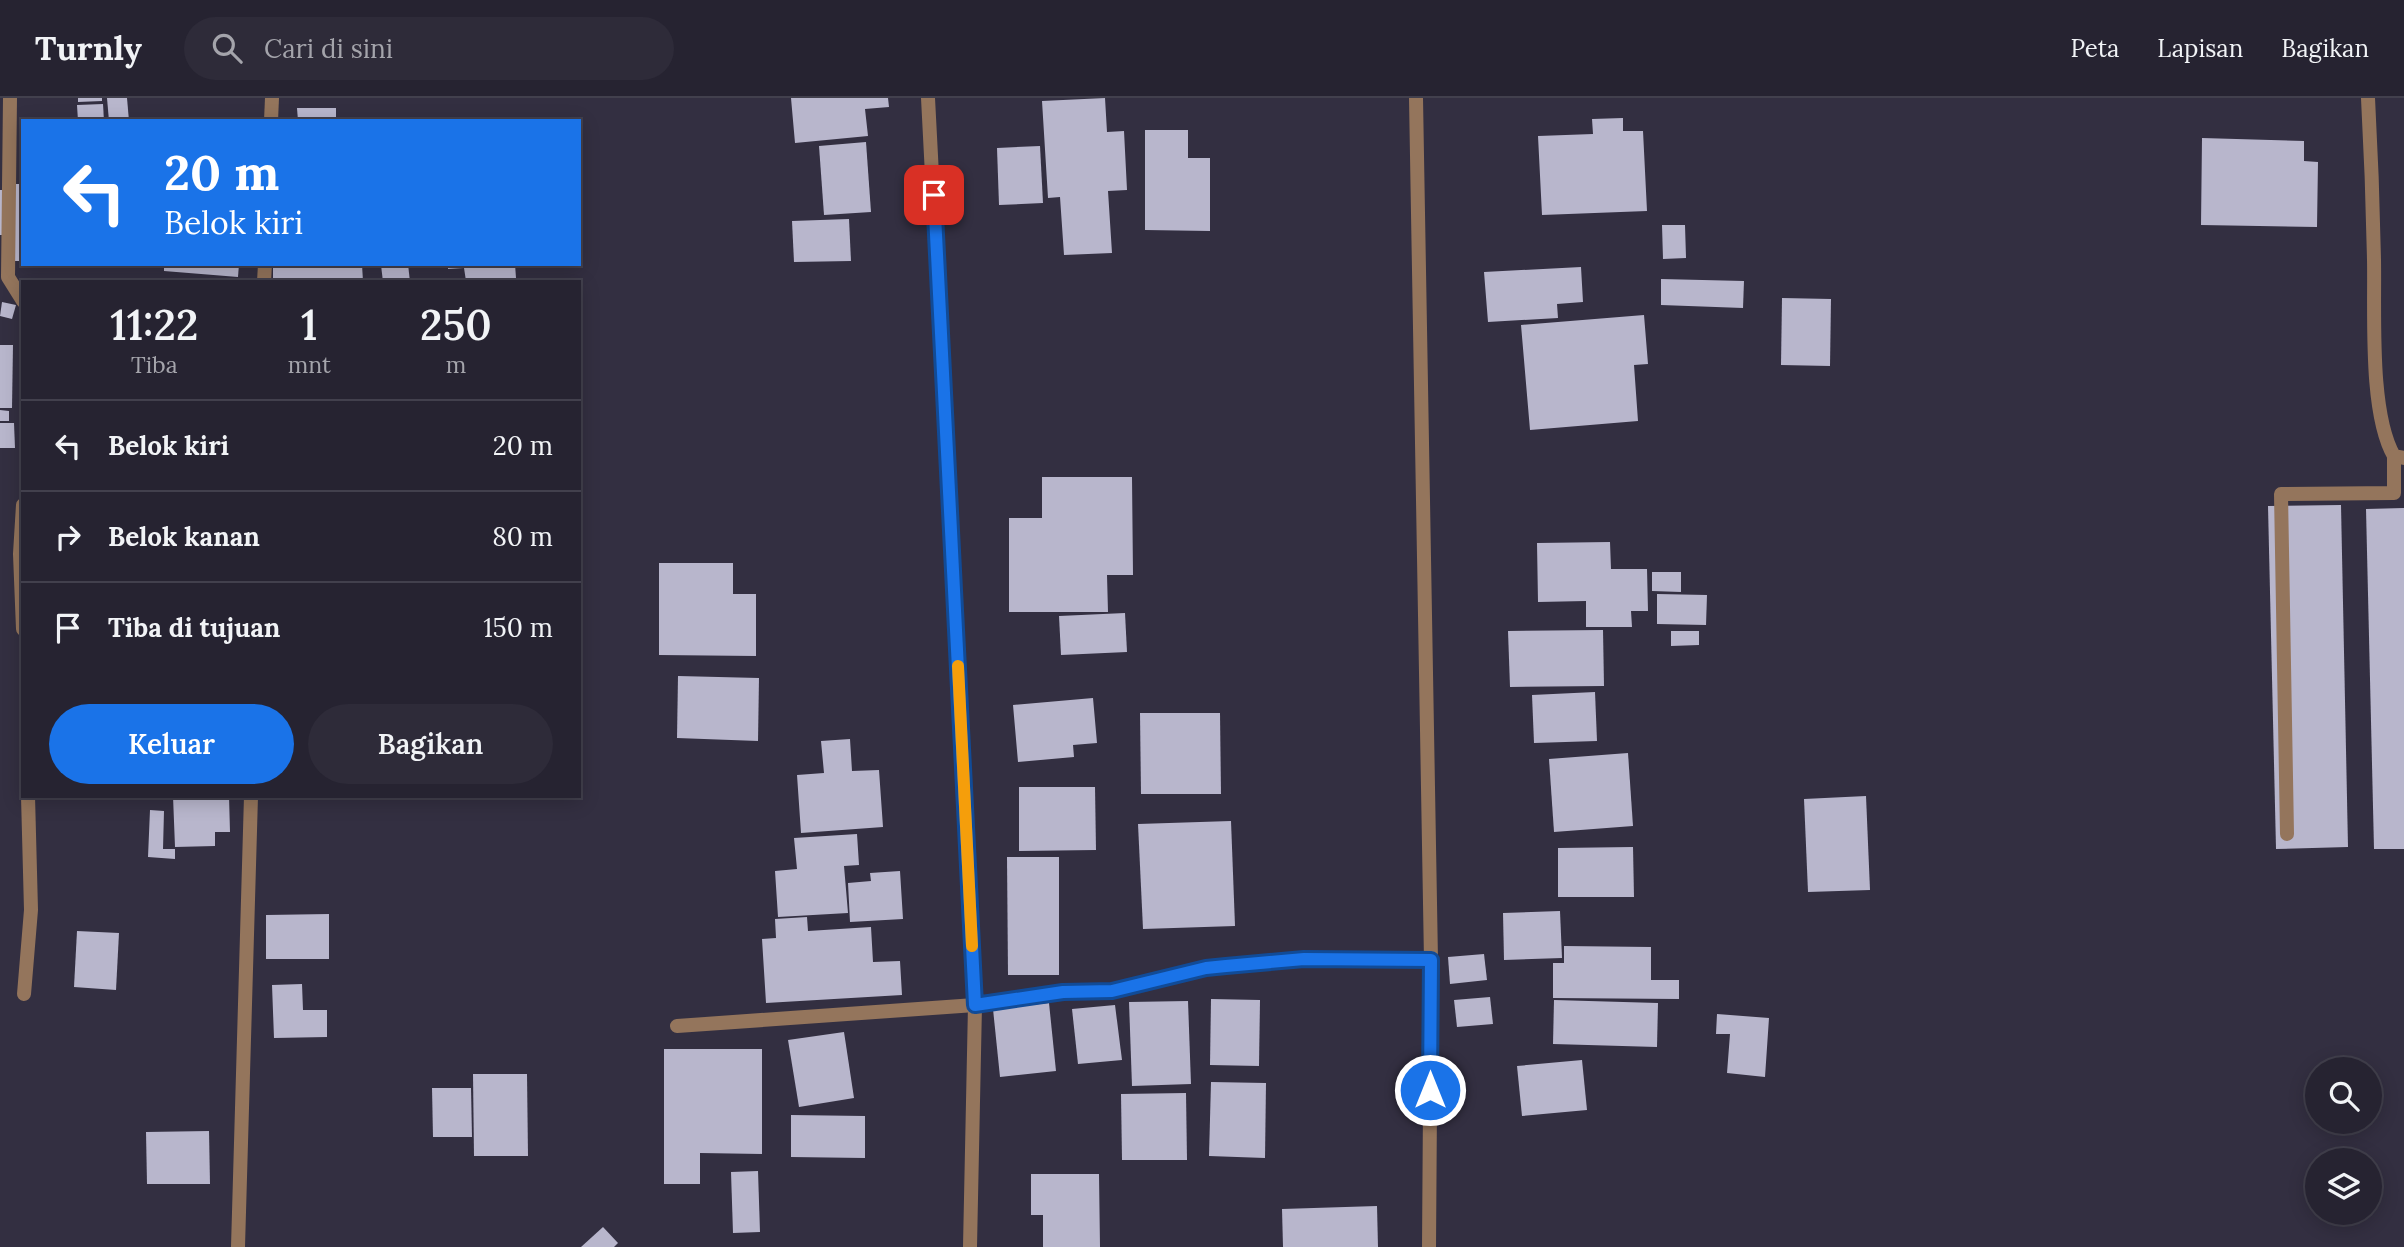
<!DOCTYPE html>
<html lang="id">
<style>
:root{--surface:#262331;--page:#2e2b39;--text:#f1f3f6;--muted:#a4a4ab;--line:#42404d;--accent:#1a73e8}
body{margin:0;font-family:Lora,serif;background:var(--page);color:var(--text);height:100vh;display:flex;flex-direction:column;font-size:26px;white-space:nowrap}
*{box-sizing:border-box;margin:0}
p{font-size:23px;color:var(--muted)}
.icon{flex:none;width:38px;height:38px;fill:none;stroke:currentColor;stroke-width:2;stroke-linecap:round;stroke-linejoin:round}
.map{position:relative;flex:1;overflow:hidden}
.panel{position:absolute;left:21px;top:182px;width:560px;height:518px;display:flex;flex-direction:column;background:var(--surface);border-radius:0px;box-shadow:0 4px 18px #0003,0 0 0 2px var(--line)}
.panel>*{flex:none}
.guide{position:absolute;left:21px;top:21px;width:560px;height:147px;border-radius:0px;box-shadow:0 4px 18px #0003,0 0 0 2px var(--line);background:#1a73e8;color:#fff;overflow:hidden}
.fabs{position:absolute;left:2305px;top:959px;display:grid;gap:14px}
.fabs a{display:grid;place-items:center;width:77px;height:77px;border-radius:50%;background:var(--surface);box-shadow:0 4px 18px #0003,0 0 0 2px var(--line);font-size:35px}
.pin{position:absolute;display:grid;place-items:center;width:60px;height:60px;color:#fff;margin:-30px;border-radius:14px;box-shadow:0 4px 10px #0006}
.me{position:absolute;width:77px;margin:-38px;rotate:0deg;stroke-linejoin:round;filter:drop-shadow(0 0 5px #0008)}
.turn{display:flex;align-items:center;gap:24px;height:147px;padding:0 28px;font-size:32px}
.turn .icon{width:91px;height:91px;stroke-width:2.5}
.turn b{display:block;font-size:49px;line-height:60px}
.eta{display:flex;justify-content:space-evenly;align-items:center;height:119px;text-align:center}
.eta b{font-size:42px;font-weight:600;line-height:49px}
.button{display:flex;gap:14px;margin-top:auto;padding:14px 28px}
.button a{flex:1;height:80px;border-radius:42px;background:var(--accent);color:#fff;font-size:28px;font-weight:600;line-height:80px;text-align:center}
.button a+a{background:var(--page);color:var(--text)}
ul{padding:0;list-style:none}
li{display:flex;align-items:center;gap:21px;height:91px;padding:0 28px;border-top:2px solid var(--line)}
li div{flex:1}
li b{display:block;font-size:26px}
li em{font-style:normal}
header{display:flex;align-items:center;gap:42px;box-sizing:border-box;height:98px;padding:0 35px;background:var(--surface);border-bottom:2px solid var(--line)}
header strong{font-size:33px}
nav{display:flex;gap:38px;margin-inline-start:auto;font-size:24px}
.search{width:490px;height:63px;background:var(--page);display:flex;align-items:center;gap:18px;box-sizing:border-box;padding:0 24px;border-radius:38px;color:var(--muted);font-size:26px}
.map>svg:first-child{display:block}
</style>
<header>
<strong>Turnly</strong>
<div class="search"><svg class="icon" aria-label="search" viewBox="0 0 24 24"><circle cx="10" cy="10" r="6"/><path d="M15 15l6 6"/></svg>Cari di sini</div>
<nav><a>Peta</a><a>Lapisan</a><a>Bagikan</a></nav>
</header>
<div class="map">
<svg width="2404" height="1149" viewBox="0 0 2404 1149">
<rect width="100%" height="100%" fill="#332f41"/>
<!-- building -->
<g fill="#b8b6cc">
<polygon points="78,0 102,0 102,3 78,4"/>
<polygon points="107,0 127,0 129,23 109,23"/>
<polygon points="791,0 888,0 889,9 865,11 868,38 795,45"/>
<polygon points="1105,0 1107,34 1124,33 1127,92 1108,93 1112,155 1064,157 1060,99 1048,100 1042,3"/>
<polygon points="103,6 104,23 78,23 77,7"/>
<polygon points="297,10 336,10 336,23 298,23"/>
<rect x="388" y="20" width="31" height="3"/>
<polygon points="1623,20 1623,33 1643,33 1647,113 1542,117 1538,38 1593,36 1592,21"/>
<polygon points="1145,32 1188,32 1188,60 1210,60 1210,133 1145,132"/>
<polygon points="2202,40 2304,43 2304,63 2318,64 2317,129 2201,127"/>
<polygon points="866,44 871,114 824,117 819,48"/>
<polygon points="1040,48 1043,105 999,107 997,50"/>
<polygon points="14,86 23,86 23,163 13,163"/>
<rect x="0" y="92" width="5" height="45"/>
<polygon points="849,121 851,163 794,164 792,123"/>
<polygon points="1662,127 1685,127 1686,160 1663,161"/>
<polygon points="164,166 239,166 238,179 164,173"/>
<polygon points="273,166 362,166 363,184 273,184"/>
<polygon points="408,166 410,184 383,184 381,167"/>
<polygon points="448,166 515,166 516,180 466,183 464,170 448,171"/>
<polygon points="1581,169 1583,204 1557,206 1558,220 1488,224 1484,174"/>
<polygon points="1661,181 1744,183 1743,210 1661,207"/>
<polygon points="1782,200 1831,201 1830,268 1781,267"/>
<polygon points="2,204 16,207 12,221 0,218"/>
<polygon points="1644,217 1648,266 1634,267 1638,323 1530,332 1521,227"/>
<polygon points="0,247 13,247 12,310 0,310"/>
<polygon points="0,312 9,313 9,323 0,323"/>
<polygon points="0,325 14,325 15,350 0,350"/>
<polygon points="1042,379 1132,379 1133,477 1107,477 1108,514 1009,514 1009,420 1042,420"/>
<polygon points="2341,407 2348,749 2276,751 2268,408"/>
<polygon points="2404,410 2404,751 2374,751 2366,411"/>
<polygon points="1610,444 1611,471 1647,471 1648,513 1631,513 1632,529 1586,529 1586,503 1538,504 1537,445"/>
<polygon points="659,465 733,465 733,496 756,496 756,558 659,557"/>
<polygon points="1652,474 1681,474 1681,494 1652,493"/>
<polygon points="1657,496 1707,497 1706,527 1657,526"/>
<polygon points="1125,515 1127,554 1061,557 1059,518"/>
<polygon points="1603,532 1604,588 1510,589 1508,533"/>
<polygon points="1671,533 1699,533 1699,547 1671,548"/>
<polygon points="678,578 759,580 758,643 677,640"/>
<polygon points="1595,594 1597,643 1534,645 1532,597"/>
<polygon points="1093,600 1097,645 1073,647 1074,659 1018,664 1013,607"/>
<polygon points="1140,615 1220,615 1221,696 1141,696"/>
<polygon points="850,641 852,673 879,672 883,729 801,735 797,677 824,675 821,643"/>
<polygon points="1628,655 1633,728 1554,734 1549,661"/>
<polygon points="1019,689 1095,689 1096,752 1019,753"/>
<polygon points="173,698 229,698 230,734 215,734 215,748 175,749"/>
<polygon points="1866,698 1870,792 1808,794 1804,701"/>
<polygon points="150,712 164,713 163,751 175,751 175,761 148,759"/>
<polygon points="1231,723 1235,828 1143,831 1138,726"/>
<polygon points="857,736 859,767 844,768 848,815 778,819 775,773 797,771 794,740"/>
<polygon points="1633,749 1634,799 1558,799 1558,750"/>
<polygon points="1007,759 1059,759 1059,877 1008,877"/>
<polygon points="900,773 903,821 850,824 848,785 871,783 870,775"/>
<polygon points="1560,813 1562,860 1504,862 1503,815"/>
<polygon points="329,816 329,861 266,861 266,817"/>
<polygon points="807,819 808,833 871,829 873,864 900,863 902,897 766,905 762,841 776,840 775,821"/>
<polygon points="77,833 119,835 116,892 74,889"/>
<polygon points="1564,848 1651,849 1651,882 1679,882 1679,901 1553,900 1553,865 1564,865"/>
<polygon points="1484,856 1487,882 1450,886 1448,859"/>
<polygon points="302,886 303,912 327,912 327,939 274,940 272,887"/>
<polygon points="1490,899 1493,926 1457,929 1454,902"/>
<polygon points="1211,901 1260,902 1259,968 1210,967"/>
<polygon points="1554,902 1658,905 1657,949 1553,946"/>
<polygon points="1188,903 1191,986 1132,988 1129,904"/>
<polygon points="1049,905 1056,973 1000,979 993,911"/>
<polygon points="1115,907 1122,962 1078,966 1072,911"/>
<polygon points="1717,916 1769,920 1765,979 1727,975 1730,936 1716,936"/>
<polygon points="844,934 854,1000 799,1009 788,942"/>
<polygon points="664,951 762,951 762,1056 700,1055 700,1086 664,1086"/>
<polygon points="1582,962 1587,1012 1522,1018 1517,968"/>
<polygon points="473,976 527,976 528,1058 474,1058"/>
<polygon points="1211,984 1266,985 1265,1060 1209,1058"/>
<polygon points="432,990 471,990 472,1039 433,1039"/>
<polygon points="1186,995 1187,1062 1122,1062 1121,996"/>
<polygon points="791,1017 865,1018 865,1060 791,1059"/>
<polygon points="209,1033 210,1086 147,1086 146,1034"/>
<polygon points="758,1073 760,1134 733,1135 731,1074"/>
<polygon points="1031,1076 1099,1076 1100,1149 1043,1149 1043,1117 1031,1117"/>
<polygon points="1377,1108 1378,1149 1283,1149 1282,1111"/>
<polygon points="603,1129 618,1145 614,1149 581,1149"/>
</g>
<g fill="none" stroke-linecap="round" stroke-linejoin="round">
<!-- minor -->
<g stroke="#94755c" stroke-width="14">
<polyline points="10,0 8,179 23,203"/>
<polyline points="928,0 975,907 970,1149"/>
<polyline points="1416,0 1431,862 1429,1149"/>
<path d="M2368,0C2371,54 2373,108 2374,162C2375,214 2369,315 2394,358L2404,360"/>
<polyline points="271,23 272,0"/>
<polyline points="264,184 265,166"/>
<polyline points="23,407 20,456 23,531"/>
<polyline points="2287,736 2281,396 2394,395 2394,358"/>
<polyline points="24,896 31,812 28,698"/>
<polyline points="677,928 975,907 1063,893 1112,893 1206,870 1246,866 1304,861 1431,862"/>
<polyline points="238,1149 251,698"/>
</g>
</g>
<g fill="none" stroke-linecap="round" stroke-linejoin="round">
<defs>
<polyline id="route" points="934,97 975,907 1063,894 1112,893 1206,870 1226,868 1304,861 1431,862 1430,992"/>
</defs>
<!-- route casing -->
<use href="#route" stroke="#114b97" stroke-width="18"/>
<!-- route -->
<use href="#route" stroke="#1a73e8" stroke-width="12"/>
<!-- slow -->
<polyline stroke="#f59e0b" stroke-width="12" points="958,568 972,848"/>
</g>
</svg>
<div class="fabs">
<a><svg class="icon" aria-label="search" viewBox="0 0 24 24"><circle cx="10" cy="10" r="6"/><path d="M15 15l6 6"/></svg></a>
<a><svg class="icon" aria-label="layers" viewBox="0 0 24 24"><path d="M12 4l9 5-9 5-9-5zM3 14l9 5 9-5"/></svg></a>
</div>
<div class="pin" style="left:934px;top:97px;background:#d93025"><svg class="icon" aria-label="arrive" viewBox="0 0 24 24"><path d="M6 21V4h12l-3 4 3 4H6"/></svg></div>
<svg class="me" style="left:1430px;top:992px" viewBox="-20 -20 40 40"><circle r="17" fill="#1a73e8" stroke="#fff" stroke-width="3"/><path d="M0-11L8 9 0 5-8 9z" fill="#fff"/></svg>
<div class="guide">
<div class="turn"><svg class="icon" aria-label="left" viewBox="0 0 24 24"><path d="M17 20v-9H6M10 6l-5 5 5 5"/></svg><div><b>20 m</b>Belok kiri</div></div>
</div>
<section class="panel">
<div class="eta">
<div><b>11:22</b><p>Tiba</p></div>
<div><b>1</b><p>mnt</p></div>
<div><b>250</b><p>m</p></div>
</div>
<ul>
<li><svg class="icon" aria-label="left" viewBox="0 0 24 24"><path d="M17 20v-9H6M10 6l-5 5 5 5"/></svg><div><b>Belok kiri</b></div><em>20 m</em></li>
<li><svg class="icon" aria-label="right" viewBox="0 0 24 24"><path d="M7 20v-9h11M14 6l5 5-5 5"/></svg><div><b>Belok kanan</b></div><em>80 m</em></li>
<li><svg class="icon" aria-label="arrive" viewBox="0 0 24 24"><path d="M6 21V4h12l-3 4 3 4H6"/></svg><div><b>Tiba di tujuan</b></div><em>150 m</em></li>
</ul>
<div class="button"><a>Keluar</a><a>Bagikan</a></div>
</section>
</div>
